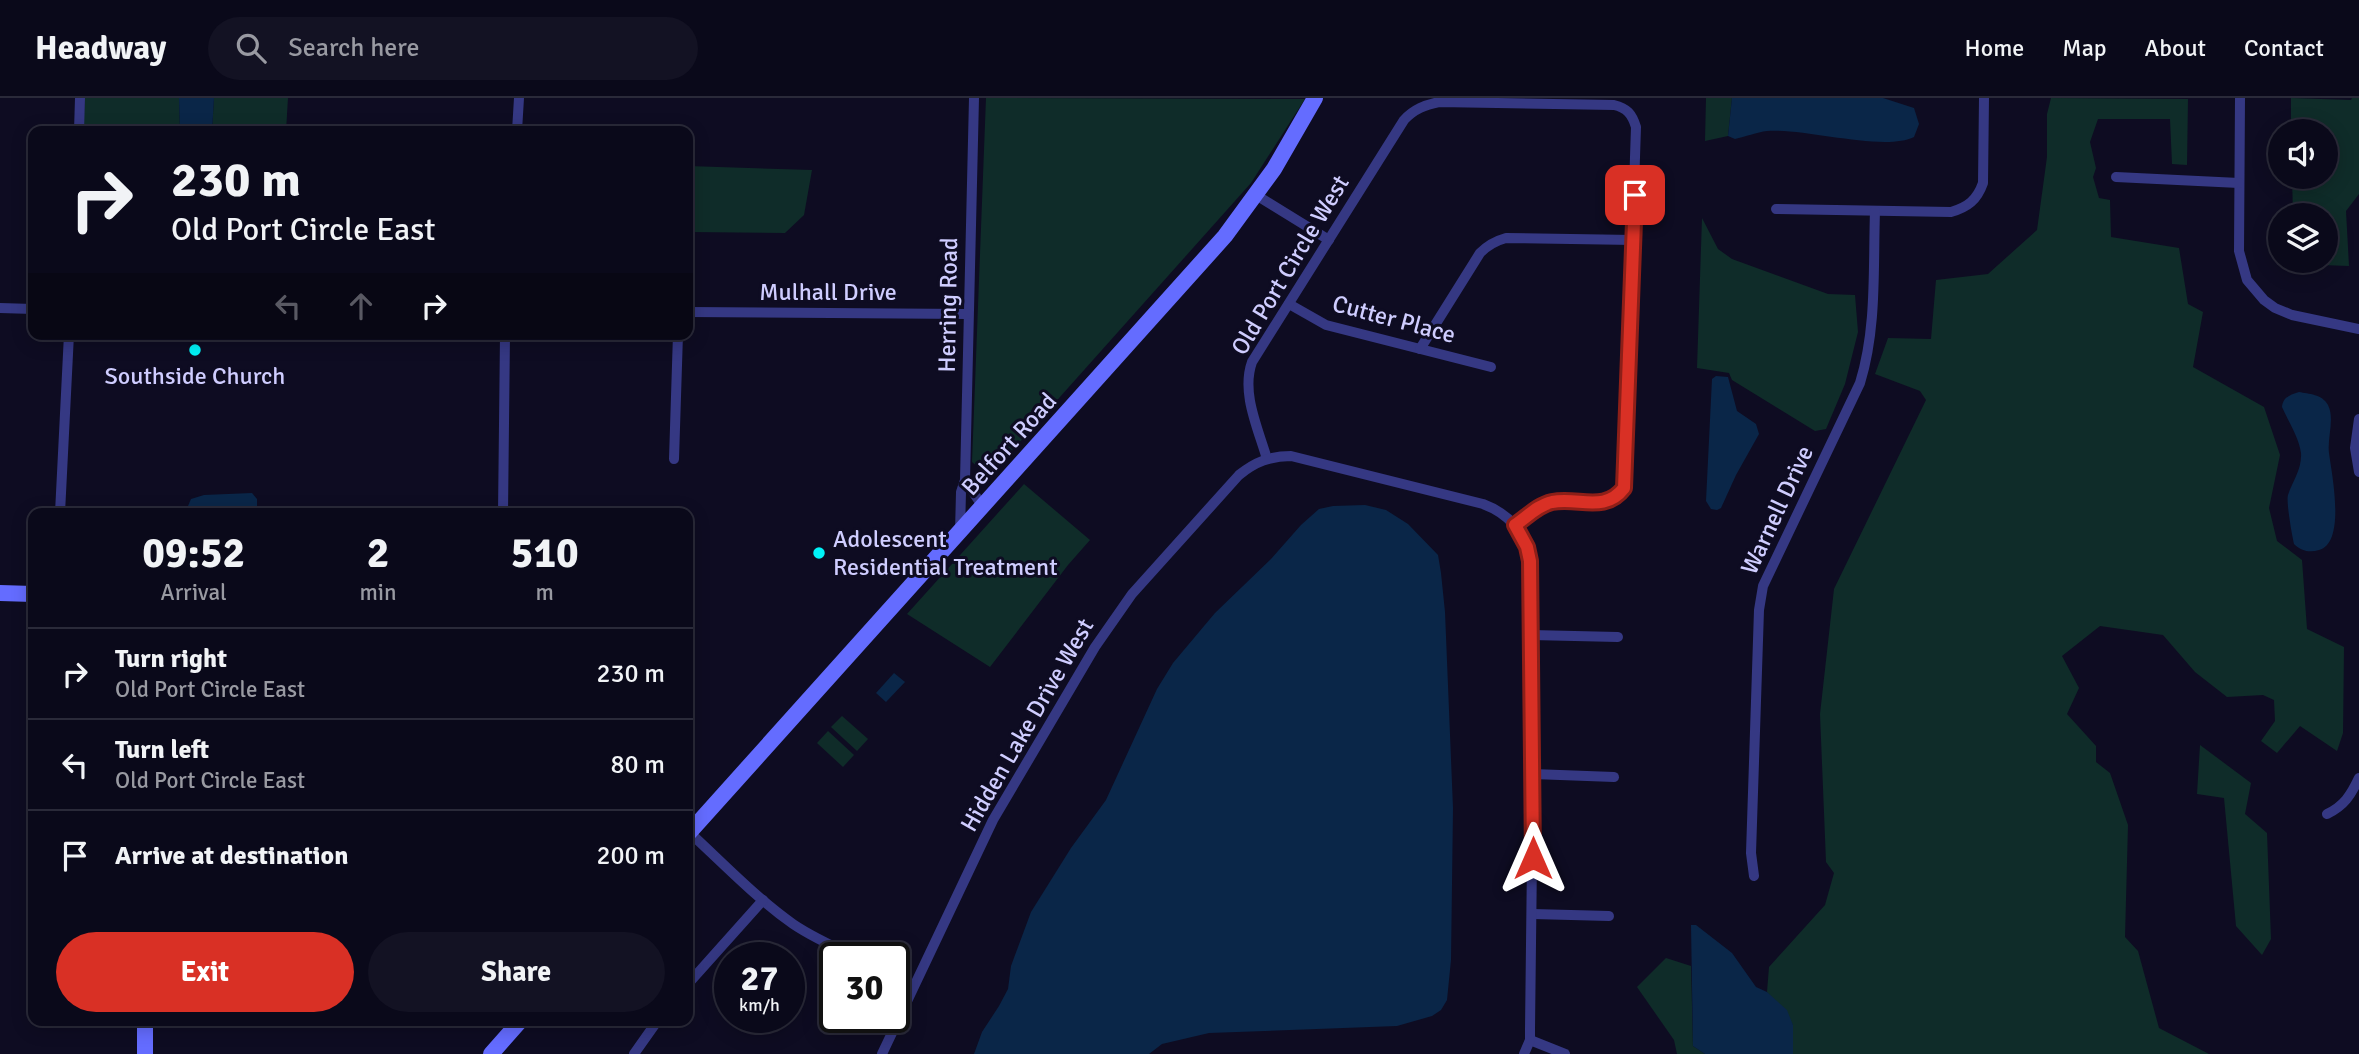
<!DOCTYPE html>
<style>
:root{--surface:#0a091a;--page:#131223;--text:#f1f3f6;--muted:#999aa2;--line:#2a2a39;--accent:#d93025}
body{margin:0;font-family:Signika,sans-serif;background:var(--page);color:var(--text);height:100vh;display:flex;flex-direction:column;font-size:26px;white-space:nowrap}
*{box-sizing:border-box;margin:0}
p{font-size:23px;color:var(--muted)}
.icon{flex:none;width:38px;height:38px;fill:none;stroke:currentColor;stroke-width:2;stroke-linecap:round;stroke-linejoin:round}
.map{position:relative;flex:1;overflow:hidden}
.panel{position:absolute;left:28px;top:410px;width:665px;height:518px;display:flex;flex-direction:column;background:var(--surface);border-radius:14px;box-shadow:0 4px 18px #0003,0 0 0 2px var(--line)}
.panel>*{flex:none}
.hud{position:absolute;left:28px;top:28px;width:665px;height:214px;border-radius:14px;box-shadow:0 4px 18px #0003,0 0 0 2px var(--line);background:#0a091a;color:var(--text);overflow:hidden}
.tools{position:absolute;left:2268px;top:21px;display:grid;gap:14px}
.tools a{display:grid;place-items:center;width:70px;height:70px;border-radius:50%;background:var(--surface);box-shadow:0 4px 18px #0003,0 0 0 2px var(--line);font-size:35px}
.speed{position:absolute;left:714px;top:844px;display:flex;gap:14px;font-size:35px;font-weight:700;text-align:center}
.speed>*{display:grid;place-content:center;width:91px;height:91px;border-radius:50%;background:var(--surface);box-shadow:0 4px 18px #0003,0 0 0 2px var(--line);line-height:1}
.speed small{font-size:18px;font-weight:400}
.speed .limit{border:4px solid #111;border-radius:10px;background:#fff;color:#111}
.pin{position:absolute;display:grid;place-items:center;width:60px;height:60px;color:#fff;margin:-30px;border-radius:14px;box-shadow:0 4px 10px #0006}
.me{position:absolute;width:77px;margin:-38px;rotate:0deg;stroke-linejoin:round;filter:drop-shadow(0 0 5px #0008)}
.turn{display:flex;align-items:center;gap:24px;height:147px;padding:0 28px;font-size:32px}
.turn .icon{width:91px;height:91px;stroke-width:2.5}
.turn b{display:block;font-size:49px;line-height:60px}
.lanes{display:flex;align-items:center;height:66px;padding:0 28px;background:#0003;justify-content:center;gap:35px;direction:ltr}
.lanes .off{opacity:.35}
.eta{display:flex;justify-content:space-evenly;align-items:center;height:119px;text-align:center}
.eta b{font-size:42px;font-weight:800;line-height:49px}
.button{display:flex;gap:14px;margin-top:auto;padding:14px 28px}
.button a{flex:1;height:80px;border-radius:42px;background:var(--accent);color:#fff;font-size:28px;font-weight:800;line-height:80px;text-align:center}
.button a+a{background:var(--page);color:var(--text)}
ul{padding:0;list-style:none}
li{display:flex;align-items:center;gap:21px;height:91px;padding:0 28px;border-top:2px solid var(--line)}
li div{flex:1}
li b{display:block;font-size:26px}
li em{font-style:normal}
header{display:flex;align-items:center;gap:42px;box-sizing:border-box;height:98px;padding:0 35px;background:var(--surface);border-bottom:2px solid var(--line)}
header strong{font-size:33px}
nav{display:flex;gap:38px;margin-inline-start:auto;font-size:24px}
.search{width:490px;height:63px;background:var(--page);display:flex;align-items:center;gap:18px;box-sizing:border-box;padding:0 24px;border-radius:38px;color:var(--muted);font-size:26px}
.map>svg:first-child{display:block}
</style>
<header>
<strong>Headway</strong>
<div class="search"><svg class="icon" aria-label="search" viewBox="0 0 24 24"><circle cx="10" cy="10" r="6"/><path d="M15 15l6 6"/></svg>Search here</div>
<nav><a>Home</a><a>Map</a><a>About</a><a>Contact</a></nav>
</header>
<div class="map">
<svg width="2359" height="956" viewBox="0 0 2359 956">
<rect width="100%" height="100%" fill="#0e0c22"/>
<!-- green -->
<g fill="#0f2c29">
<polygon points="85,0 179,0 180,33 83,33"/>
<polygon points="214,0 288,0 286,33 212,33"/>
<polygon points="986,0 1305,1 1251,85 993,374 979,370 972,364"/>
<polygon points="1706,0 1732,0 1728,38 1705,43"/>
<polygon points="2051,0 2188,1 2187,67 2172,66 2170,21 2098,21 2090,44 2096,70 2093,79 2099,100 2110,102 2111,139 2179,150 2188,206 2203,214 2193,269 2264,309 2280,357 2269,410 2277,443 2302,462 2307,531 2344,549 2343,635 2337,653 2300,628 2277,655 2261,643 2275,623 2274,602 2263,597 2227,599 2195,574 2163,537 2100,528 2062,558 2079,590 2067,616 2096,648 2096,664 2110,675 2128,727 2125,839 2138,853 2159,930 2209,956 1793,956 1793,927 1767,894 1769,869 1825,807 1834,775 1826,764 1820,616 1834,491 1926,302 1920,293 1875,276 1888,240 1931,241 1936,182 1988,176 2037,132 2047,59 2047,16"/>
<polygon points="2291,0 2351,2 2352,0 2359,0 2359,96 2346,113 2349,168 2294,166 2294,163 2326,163 2326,117 2293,117 2292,79 2326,79 2326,33 2291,33"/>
<polygon points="688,68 812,72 804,117 785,135 688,134"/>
<polygon points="1702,120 1718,151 1732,161 1828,196 1855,197 1858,234 1845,286 1826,331 1815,333 1732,282 1729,275 1697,270"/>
<polygon points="1024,386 1090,442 1068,467 990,569 907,516"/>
<polygon points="842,618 868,641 857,653 831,629"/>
<polygon points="828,633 854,657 843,669 817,645"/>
<polygon points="2200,647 2251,685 2245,716 2267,735 2271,841 2262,857 2236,828 2224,700 2197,696"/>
<polygon points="1666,860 1691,868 1693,948 1705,956 1677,956 1674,942 1637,889"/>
</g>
<!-- water -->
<g fill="#0a2648">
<polygon points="179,0 214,0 212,33 180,33"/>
<path d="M1732,0H1883L1914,10L1919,26L1914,39C1884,54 1805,30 1767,33C1757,34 1745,39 1735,41L1728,38Z"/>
<polygon points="1716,278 1728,279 1737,313 1756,326 1759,336 1736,377 1721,410 1717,412 1711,411 1706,403 1712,281"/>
<path d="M2299,294C2309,296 2322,296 2328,307C2335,321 2327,340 2329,355C2332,377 2346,445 2319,452C2310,455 2301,453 2294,446C2292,437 2286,404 2288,397C2293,382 2302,371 2301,355C2299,339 2288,323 2282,309C2283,299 2290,297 2299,294Z"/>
<polygon points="252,395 257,401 257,415 185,415 191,401 204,397"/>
<polygon points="1365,407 1386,412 1408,426 1438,457 1441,475 1445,514 1453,710 1451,862 1447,902 1441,912 1432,918 1397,928 1209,935 1162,946 1149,956 974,956 982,934 999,908 1008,891 1011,868 1031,814 1071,750 1106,702 1157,591 1173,565 1215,515 1271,461 1301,427 1319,411 1333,408"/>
<polygon points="894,575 905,584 886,604 876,595"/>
<polygon points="1691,827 1696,827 1732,855 1756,889 1767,894 1787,912 1793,927 1793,956 1705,956 1693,948"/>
</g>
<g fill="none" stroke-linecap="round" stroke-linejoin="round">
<!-- street -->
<g stroke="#353883" stroke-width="10">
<polyline points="974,0 965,382 983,409"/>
<polyline points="2240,0 2239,153 2247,182 2264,202 2275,210 2292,217 2359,231"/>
<polyline points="79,33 80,0"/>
<polyline points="517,33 519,0"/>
<polyline points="2116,79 2239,85"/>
<polyline points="1256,97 1329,142"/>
<path d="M1776,111L1951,114C1968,109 1977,102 1983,85L1984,0"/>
<polyline points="1289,206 1326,227 1491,269"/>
<polyline points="0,210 33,211"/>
<polyline points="688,214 968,216"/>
<path d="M1420,251L1480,155C1488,147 1495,143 1506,140L1634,142"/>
<polyline points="2359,321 2355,350 2359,374"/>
<polyline points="674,361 678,236"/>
<path d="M1267,361C1258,330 1241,295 1252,264L1404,22C1414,11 1425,7 1439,4L1614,7C1627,10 1632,16 1636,29L1624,390C1604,418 1574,396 1547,405C1535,410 1525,420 1515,427"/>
<polyline points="60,415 69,236"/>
<polyline points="503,415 505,236"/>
<polyline points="960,434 961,394 965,382"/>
<polyline points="1531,537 1618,539"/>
<polyline points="1533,676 1614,679"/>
<path d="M2327,716C2344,708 2351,697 2359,680"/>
<path d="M689,734C723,765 755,799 793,826C812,839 834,849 856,859"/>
<path d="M1754,778L1751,755L1759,512L1763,488L1860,285C1877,230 1873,170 1875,113"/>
<polyline points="1533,816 1609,818"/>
<polyline points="894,878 914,887"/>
<polyline points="688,886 763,802"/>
<polyline points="1530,942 1565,956"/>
<polyline points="634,956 658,922"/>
<path d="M882,956L993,722L1095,549L1132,496L1239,377C1255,364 1270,358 1291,358L1483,406C1510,416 1524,434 1530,462L1533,676L1530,931V942L1524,956"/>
</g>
<!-- secondary -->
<g stroke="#646cff" stroke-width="16">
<polyline points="0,495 33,496"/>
<polyline points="688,736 1225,138 1274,71 1315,0"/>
<polyline points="145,956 145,922"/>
<polyline points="491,956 521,922"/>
</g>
</g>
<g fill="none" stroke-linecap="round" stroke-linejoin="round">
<defs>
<path id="route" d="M1533,760L1530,463L1527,449L1515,427C1527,419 1538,407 1552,404C1579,399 1605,415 1624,390L1635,97"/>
</defs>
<!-- route casing -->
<use href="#route" stroke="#8d1f18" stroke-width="18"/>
<!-- route -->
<use href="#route" stroke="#d93025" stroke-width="12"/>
</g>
<!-- markers -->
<g fill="#00f3f8" stroke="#0e0c22" stroke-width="2.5">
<circle cx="195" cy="252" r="7"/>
<circle cx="819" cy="455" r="7"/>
</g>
<g text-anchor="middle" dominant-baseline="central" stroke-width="6" stroke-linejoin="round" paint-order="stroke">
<!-- street labels -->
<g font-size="24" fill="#cfcdff" stroke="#0e0c22">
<text transform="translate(1290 167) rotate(-59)">Old Port Circle West</text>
<text x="828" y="194">Mulhall Drive</text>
<text transform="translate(948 207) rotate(-89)">Herring Road</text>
<text transform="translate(1394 221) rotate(15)">Cutter Place</text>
<text transform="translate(1009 346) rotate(-48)">Belfort Road</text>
<text transform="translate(1777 412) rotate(-65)">Warnell Drive</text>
<text transform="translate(1027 627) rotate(-60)">Hidden Lake Drive West</text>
</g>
<!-- poi labels -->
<g font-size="24" fill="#cfcdff" stroke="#0e0c22">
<text x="195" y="278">Southside Church</text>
<text x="833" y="441" text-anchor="start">Adolescent<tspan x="833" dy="28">Residential Treatment</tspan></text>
</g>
</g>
</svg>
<div class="tools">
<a><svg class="icon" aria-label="sound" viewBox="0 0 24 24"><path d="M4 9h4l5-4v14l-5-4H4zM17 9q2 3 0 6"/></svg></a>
<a><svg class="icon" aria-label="layers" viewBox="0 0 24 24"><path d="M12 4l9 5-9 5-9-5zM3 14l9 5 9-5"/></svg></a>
</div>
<div class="speed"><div>27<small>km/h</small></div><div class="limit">30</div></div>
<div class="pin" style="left:1635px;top:97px;background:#d93025"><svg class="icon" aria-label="arrive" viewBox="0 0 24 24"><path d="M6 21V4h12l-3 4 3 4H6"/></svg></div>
<svg class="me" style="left:1533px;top:760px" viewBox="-20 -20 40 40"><path d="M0-17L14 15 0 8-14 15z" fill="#d93025" stroke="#fff" stroke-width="4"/></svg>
<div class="hud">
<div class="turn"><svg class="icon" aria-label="right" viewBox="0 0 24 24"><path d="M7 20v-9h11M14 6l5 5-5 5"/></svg><div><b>230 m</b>Old Port Circle East</div></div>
<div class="lanes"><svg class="icon off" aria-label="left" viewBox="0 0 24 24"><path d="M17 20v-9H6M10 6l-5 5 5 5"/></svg><svg class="icon off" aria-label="ahead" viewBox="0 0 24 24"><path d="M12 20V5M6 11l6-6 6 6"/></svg><svg class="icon" aria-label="right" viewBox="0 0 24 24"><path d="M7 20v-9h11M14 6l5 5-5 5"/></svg></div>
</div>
<section class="panel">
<div class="eta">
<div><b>09:52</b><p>Arrival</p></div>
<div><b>2</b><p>min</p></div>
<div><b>510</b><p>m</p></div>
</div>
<ul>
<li><svg class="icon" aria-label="right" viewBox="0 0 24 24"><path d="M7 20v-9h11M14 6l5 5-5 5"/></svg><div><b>Turn right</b><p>Old Port Circle East</p></div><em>230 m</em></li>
<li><svg class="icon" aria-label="left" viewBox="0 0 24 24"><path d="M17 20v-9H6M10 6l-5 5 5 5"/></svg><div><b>Turn left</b><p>Old Port Circle East</p></div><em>80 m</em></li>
<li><svg class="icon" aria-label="arrive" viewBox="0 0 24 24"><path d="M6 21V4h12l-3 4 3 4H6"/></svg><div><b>Arrive at destination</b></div><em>200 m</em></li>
</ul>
<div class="button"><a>Exit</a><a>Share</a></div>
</section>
</div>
